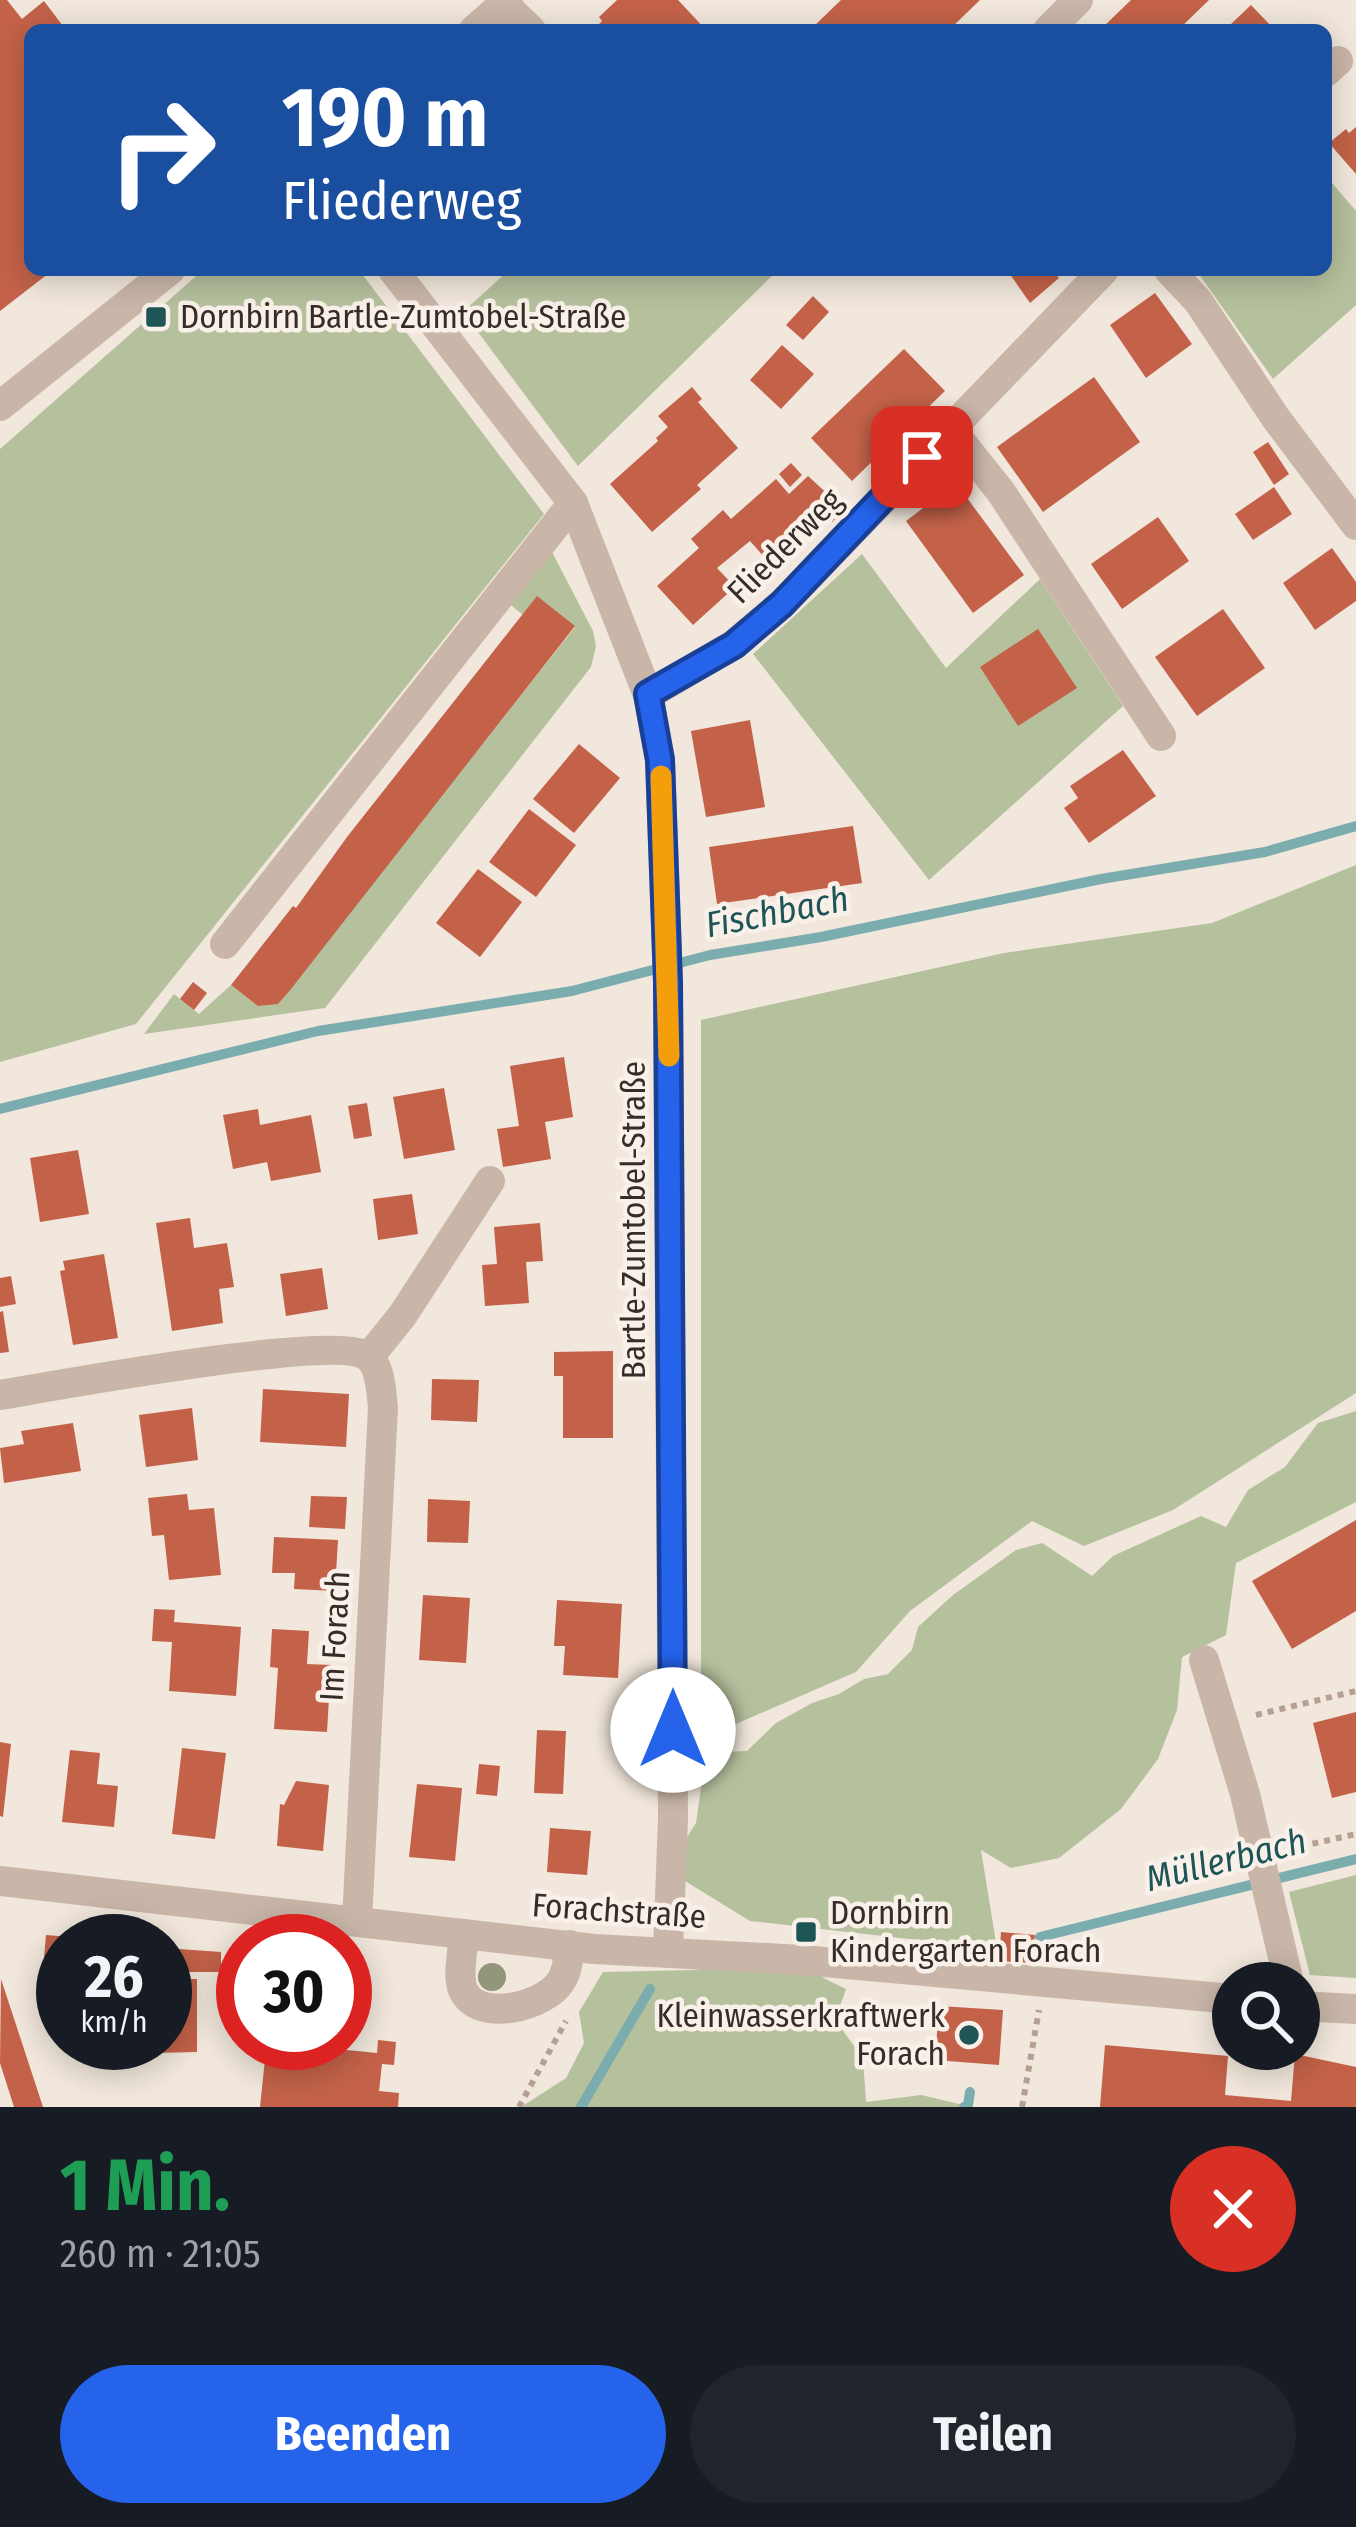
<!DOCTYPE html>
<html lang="de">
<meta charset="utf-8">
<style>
:root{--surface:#171b24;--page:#20242c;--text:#f1f3f6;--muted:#9ea1a6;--accent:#2563eb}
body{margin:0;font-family:"Fira Sans Condensed",sans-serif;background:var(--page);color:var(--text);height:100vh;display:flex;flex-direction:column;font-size:45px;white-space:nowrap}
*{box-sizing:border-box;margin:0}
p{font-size:39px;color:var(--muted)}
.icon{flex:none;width:66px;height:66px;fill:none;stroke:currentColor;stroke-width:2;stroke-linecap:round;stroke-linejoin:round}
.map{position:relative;height:2107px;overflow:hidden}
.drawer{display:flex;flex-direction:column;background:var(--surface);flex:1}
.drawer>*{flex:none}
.hud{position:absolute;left:24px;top:24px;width:1308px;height:252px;border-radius:18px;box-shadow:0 6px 30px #0003;background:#1a4fa0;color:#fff;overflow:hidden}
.buttons{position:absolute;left:1212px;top:1962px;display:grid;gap:24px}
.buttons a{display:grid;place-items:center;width:108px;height:108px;border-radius:50%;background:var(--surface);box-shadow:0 6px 30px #0003;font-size:60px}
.speed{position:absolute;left:36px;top:1914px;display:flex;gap:24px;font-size:60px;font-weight:700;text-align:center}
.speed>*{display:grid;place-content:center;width:156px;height:156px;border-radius:50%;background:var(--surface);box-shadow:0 6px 30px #0003;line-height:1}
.speed small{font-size:30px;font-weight:400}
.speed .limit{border:18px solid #d22;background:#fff;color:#111}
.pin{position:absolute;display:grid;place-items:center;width:102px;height:102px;color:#fff;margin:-51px;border-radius:24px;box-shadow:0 6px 18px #0006}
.me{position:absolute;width:132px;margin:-66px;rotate:0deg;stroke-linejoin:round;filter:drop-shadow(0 0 9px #0008)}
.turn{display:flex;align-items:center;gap:42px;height:252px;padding:0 60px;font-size:54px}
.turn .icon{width:156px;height:156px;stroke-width:2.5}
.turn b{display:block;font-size:84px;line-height:102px}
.round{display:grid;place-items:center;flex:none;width:126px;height:126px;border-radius:63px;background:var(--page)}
.overview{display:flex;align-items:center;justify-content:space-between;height:204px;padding:0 60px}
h1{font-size:72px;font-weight:700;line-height:90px;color:#1e9e55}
.cta{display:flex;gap:24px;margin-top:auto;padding:24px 60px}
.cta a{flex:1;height:138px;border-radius:72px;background:var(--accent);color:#fff;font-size:48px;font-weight:700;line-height:138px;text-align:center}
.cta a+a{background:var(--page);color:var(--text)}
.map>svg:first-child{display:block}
</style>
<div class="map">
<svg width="1356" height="2107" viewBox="0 0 1356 2107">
<rect width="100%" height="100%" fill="#f1e7dc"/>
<!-- green -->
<g fill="#b5c09d">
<polygon points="1326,176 1356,211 1356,305 1273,379 1196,270 1326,270"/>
<polygon points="203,270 359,270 544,514 136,1024 0,1062 0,449"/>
<polygon points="509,270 778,270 578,466 463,312"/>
<polygon points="551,550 593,631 596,646 591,667 325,1008 144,1034 174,994 199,1014 231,985 258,1006 278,1003 575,627 523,615 506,601"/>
<polygon points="862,554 946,668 1040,579 1123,706 929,880 753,654"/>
<polygon points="1356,865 1356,1393 1173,1510 1084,1546 1032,1521 910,1611 856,1672 701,1739 701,1020 1004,953 1212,923"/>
<polygon points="1356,1411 1356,1502 1236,1563 1226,1635 1182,1657 1177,1710 1158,1759 1121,1809 1059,1858 1011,1868 981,1850 997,1949 750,1921 685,1881 684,1842 696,1823 703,1773 723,1752 747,1751 776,1723 812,1703 839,1694 864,1679 888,1674 912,1650 918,1627 953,1595 1016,1550 1042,1543 1092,1576 1113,1556 1201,1516 1226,1527 1248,1490 1285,1467 1318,1423"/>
<polygon points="1356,1875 1356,1978 1310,1975 1289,1892"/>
<polygon points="789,1961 846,1989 835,2020 863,2058 866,2102 921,2095 972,2107 521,2107 566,2078 584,2043 579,2012 603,1972 693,1970"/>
</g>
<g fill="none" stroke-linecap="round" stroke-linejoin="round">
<!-- stream -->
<g stroke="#7cadae" stroke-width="10">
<polyline points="0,1109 318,1031 572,991 710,955 821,937 1101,879 1265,852 1356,826"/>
<polyline points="1040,1937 1356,1859"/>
<polyline points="581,2107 650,1989"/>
<polyline points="964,2107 968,2105 970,2092"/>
</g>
</g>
<!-- building -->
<g fill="#c36249">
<polygon points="0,0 7,0 22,19 44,1 66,30 30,30 30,270 53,270 0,311"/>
<polygon points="617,0 678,0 706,30 593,30 602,21 599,17"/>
<polygon points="841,0 980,0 949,30 810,30"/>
<polygon points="1131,0 1209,0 1178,30 1100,30"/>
<polygon points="1251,5 1275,30 1234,30 1230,25"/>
<polygon points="1356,127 1356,174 1329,143 1346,129 1349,133"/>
<polygon points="1007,270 1053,270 1059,278 1030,303"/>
<polygon points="1155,293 1192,344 1146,378 1110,325"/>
<polygon points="813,296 829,312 803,340 786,325"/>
<polygon points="782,345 814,374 781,409 750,380"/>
<polygon points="904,349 945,391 852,481 811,438"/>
<polygon points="1094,377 1140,442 1043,512 997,447"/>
<polygon points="692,387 702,399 698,402 738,448 697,485 701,489 652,532 610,484 658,441 656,438 668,427 658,416"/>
<polygon points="1268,442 1289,474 1274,485 1253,452"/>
<polygon points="791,463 802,475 790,487 779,474"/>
<polygon points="808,476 845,510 832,522 819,507 766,559 750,541 717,568 735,587 693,625 657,586 699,548 691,539 723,510 731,519 776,479 789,494"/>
<polygon points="956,483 1024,575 973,613 906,521"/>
<polygon points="1274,487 1292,514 1253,540 1235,514"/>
<polygon points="1158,517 1189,561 1122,609 1091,564"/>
<polygon points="1332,548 1356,582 1356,601 1315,630 1283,583"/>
<polygon points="537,596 575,626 291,989 278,1004 258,1006 231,985 293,906 296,908 347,837"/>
<polygon points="1223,609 1265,668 1197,716 1155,657"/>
<polygon points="1038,629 1077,688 1018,726 980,667"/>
<polygon points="750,720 765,807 706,817 691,731"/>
<polygon points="579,744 620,778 574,833 533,799"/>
<polygon points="1123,750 1156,796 1089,843 1064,808 1078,798 1070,786"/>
<polygon points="529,809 576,845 536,897 489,862"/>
<polygon points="853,826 862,883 717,904 709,847"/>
<polygon points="478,869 522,902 480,957 436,923"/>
<polygon points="193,982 207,993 194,1010 180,999"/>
<polygon points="564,1057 573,1117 545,1122 551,1159 503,1167 497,1129 519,1126 510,1066"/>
<polygon points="444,1088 455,1150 404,1159 393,1097"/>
<polygon points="367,1103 372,1136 354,1139 348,1106"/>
<polygon points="258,1109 260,1125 311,1115 321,1172 271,1181 267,1162 233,1169 223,1115"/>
<polygon points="78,1150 89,1214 40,1222 30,1158"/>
<polygon points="412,1194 418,1234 378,1240 373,1199"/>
<polygon points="190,1218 194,1248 227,1243 234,1287 219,1289 223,1323 172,1331 156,1223"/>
<polygon points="540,1223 543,1261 526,1262 529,1303 485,1306 482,1265 497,1264 494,1227"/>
<polygon points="104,1254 118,1338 73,1345 60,1271 65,1270 63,1261"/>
<polygon points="322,1268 328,1309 286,1316 280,1274"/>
<polygon points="11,1276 16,1304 0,1307 0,1278"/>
<polygon points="3,1311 9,1352 0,1353 0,1312"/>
<polygon points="613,1351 613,1438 563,1438 563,1376 554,1376 554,1352"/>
<polygon points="432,1379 479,1380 477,1422 431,1420"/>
<polygon points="263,1389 349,1394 346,1447 260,1442"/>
<polygon points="192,1408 198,1460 146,1467 139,1415"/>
<polygon points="73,1423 81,1471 4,1483 0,1448 24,1444 21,1431"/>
<polygon points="187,1494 189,1510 214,1508 221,1575 169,1580 164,1535 152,1536 148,1498"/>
<polygon points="311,1496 347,1497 345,1529 309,1527"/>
<polygon points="428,1499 470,1501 468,1543 427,1542"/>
<polygon points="1356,1520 1356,1611 1292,1649 1252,1581"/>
<polygon points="274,1537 338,1540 335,1591 294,1589 295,1573 272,1573"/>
<polygon points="423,1595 470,1598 466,1663 419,1660"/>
<polygon points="557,1600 622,1604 618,1678 563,1675 565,1646 554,1646"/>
<polygon points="154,1609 175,1610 174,1622 241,1627 236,1696 169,1691 172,1642 152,1641"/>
<polygon points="272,1629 309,1631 307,1664 331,1665 327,1732 274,1729 278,1668 270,1667"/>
<polygon points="1356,1712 1356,1792 1332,1798 1313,1723"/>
<polygon points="537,1730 566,1731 563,1794 534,1793"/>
<polygon points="0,1742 11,1744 3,1817 0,1816"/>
<polygon points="182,1748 226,1753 215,1839 172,1834"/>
<polygon points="70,1750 100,1753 97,1784 118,1786 114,1827 62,1822"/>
<polygon points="479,1764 500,1766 497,1796 476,1794"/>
<polygon points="296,1781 329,1785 323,1851 277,1846 280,1804 284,1805"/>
<polygon points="417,1784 462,1788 455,1861 409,1857"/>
<polygon points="550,1828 591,1831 587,1875 547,1872"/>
<polygon points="1001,1932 1035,1935 1032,1963 999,1961"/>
<polygon points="46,1935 82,1938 82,1941 63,1941 63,2003 47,2001 50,1969 43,1969"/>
<polygon points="165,1948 221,1952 221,1972 165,1972"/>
<polygon points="1,1979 43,2107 14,2107 0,2063"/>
<polygon points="165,1979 197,1979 197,2052 156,2053 156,2043 165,2043"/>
<polygon points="939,2006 1003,2010 999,2065 935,2060"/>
<polygon points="378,2040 396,2042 394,2065 382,2064 379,2091 399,2093 398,2107 260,2107 265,2059 278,2061 280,2043 337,2043 337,2049 377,2053"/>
<polygon points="1105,2045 1228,2056 1225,2095 1291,2101 1295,2054 1356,2067 1356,2107 1100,2107"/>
</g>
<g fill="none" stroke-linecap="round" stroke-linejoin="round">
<!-- path -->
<g stroke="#b5a093" stroke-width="6" stroke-dasharray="6 6" stroke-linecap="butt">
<polyline points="1256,1715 1356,1691"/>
<polyline points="1289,1849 1356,1834"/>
<polyline points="519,2107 566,2021"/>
<polyline points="1022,2107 1039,2010"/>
</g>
<!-- minor -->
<g stroke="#c9b6a8" stroke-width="30">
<polyline points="504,4 531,30"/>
<polyline points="474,30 508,0"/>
<polyline points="1048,30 1078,0"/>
<polyline points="1326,72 1338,61"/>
<polyline points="393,270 573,503 648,695 660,760 668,983 673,1818 668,1951"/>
<polyline points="1169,270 1198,301 1275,417 1356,525"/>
<polyline points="0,406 170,270"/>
<polyline points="950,428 1001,492 1161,736"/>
<polyline points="648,695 733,645 782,604 1104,270"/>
<polyline points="225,944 573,503"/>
<polyline points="369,1357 402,1316 490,1181"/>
<path d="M0,1395C55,1386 334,1334 367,1356C381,1365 381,1392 383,1407L357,1921"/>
<polyline points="1204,1660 1245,1794 1289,1983"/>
<polyline points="0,1881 594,1949 802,1960 1233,1999"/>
<path d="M464,1934C463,1951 457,1975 463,1990C478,2024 546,2006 561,1981C568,1971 568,1957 570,1945"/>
<polyline points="1299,2006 1356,2009"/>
</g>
</g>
<!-- trees -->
<circle fill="#94967c" cx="492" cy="1977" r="14"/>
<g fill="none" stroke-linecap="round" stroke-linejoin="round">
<defs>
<polyline id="route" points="673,1730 668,982 660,760 648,694 734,645 782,604 922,457"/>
</defs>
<!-- route casing -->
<use href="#route" stroke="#184099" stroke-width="30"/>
<!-- route -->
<use href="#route" stroke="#2563eb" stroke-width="21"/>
<!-- slow -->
<polyline stroke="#f59e0b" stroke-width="21" points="661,776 669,1056"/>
</g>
<!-- markers -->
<g fill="#1f5557" stroke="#f9f1e9" stroke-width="4.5">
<rect x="144" y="305" width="24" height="24" rx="6"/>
<rect x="794" y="1920" width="24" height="24" rx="6"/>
<circle cx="969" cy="2035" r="12"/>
</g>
<g text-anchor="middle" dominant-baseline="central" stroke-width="9" stroke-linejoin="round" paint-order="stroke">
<!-- poi labels -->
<g font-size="33" fill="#362c28" stroke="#f9f1e9" text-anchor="start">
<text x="180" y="317">Dornbirn Bartle-Zumtobel-Straße</text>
<text x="830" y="1913">Dornbirn<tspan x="830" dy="38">Kindergarten Forach</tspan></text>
<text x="945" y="2016" text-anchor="end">Kleinwasserkraftwerk<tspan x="945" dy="38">Forach</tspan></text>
</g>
<!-- street labels -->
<g font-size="33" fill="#362c28" stroke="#f9f1e9">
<text transform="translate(785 546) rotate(-45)">Fliederweg</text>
<text transform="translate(634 1220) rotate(-90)">Bartle-Zumtobel-Straße</text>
<text transform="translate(335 1636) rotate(-87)">Im Forach</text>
<text transform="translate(619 1911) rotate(4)">Forachstraße</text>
</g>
<!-- water labels -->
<g font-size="36" font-style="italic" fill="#1f5557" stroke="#f9f1e9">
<text transform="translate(777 912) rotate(-11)">Fischbach</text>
<text transform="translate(1226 1860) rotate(-14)">Müllerbach</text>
</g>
</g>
</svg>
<div class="buttons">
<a><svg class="icon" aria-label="search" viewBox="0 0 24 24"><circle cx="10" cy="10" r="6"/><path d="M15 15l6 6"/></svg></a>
</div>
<div class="speed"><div>26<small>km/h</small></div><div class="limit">30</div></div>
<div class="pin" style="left:922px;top:457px;background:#d93025"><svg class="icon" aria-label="arrive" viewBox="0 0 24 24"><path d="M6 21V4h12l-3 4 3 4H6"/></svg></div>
<svg class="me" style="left:673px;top:1730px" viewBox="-20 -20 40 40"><circle r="19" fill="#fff"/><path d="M0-13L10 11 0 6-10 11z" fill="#2563eb"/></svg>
<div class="hud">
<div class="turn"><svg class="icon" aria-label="right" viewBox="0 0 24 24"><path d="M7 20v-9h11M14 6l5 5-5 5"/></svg><div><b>190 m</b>Fliederweg</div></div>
</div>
</div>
<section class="drawer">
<div class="overview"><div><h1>1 Min.</h1><p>260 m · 21:05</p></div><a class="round" style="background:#d93025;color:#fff"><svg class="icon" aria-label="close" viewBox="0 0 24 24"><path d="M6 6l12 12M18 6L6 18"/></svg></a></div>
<div class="cta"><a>Beenden</a><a>Teilen</a></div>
</section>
